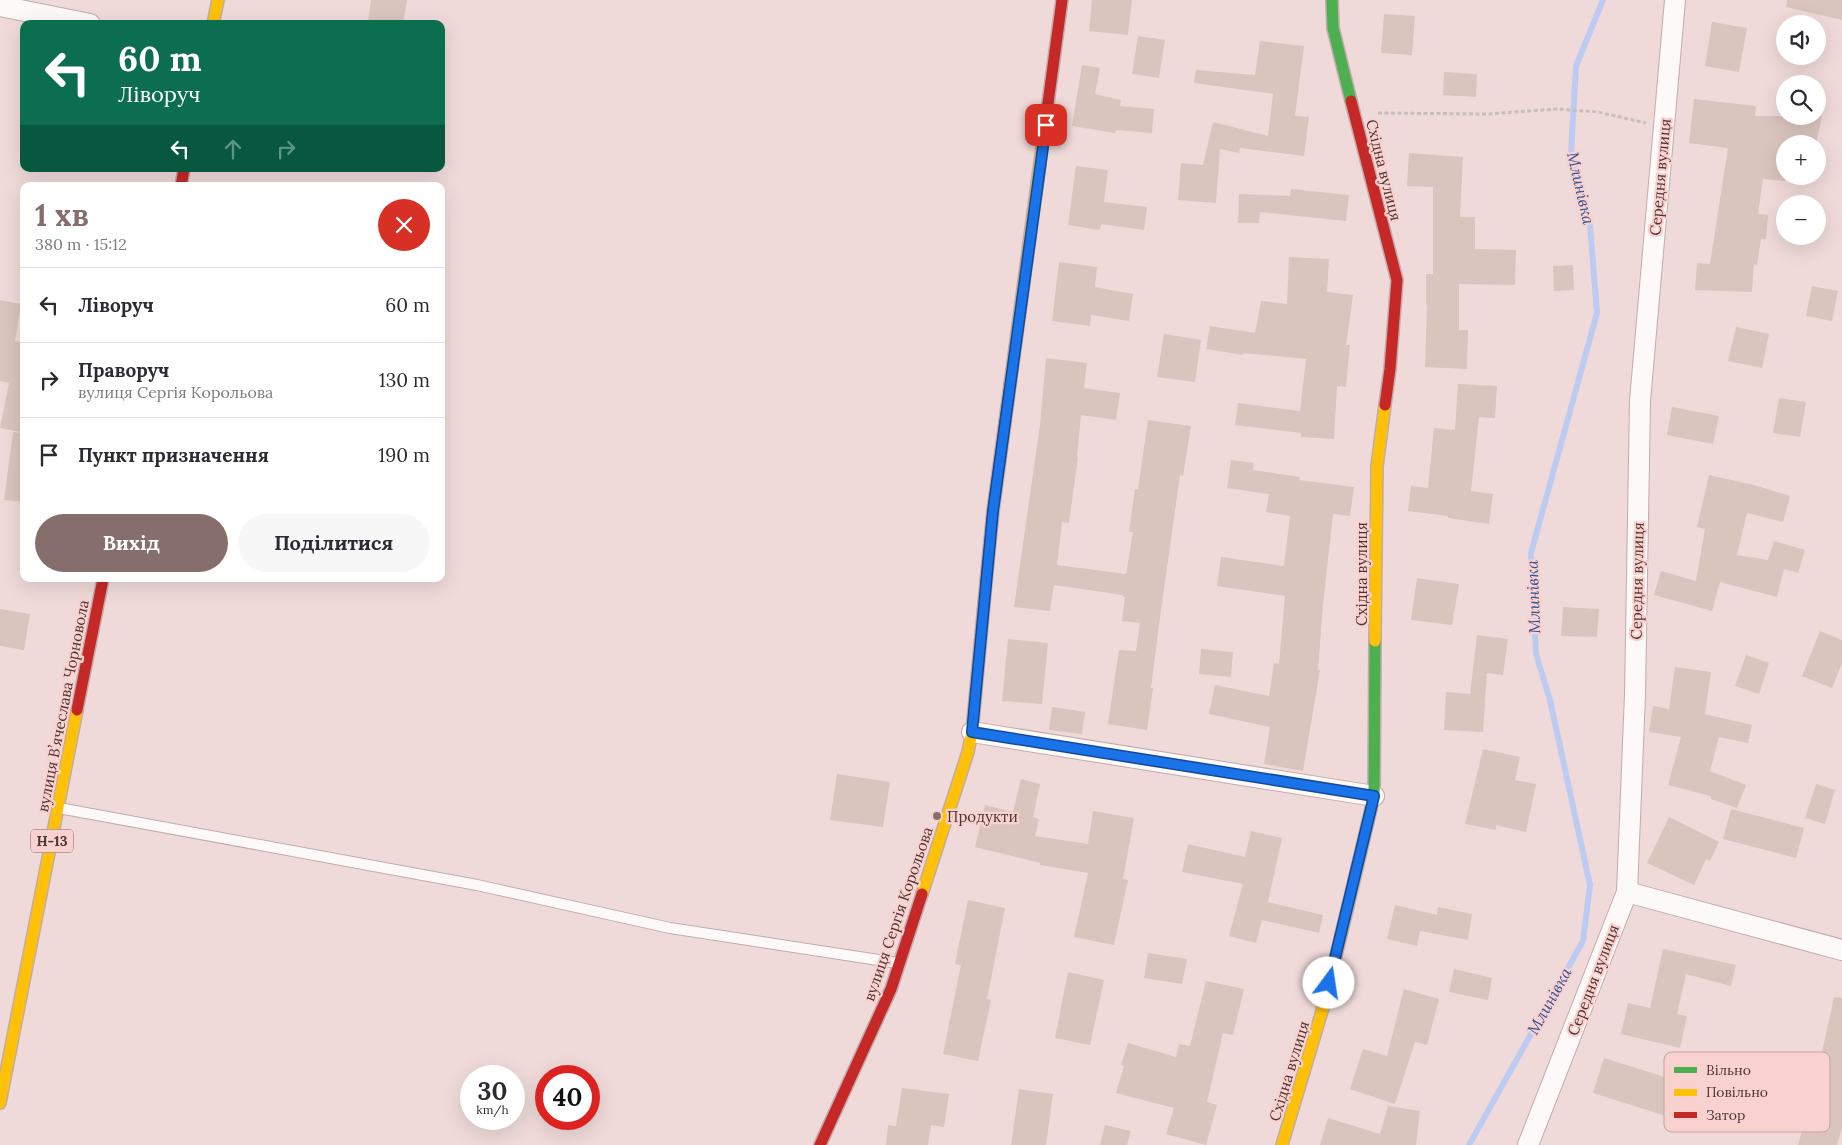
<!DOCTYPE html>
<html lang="uk">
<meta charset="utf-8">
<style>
:root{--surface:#fff;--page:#f7f7f7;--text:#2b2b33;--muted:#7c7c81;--line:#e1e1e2;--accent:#866e6d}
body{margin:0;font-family:Lora,serif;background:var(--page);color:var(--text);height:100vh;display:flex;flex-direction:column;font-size:19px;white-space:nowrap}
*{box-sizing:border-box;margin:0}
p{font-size:16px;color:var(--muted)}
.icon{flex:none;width:28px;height:28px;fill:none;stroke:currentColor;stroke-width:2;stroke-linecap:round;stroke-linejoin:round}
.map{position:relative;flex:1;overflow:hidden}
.sheet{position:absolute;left:20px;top:182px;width:425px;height:400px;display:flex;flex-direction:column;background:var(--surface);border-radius:10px;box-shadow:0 5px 20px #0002}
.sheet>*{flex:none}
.hud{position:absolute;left:20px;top:20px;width:425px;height:152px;border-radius:10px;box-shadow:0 5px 20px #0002;background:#0b6e4f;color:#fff;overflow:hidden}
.buttons{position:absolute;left:1776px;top:15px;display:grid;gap:10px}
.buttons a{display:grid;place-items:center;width:50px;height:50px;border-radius:50%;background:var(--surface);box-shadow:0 5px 20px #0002;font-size:25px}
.speed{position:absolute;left:460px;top:1065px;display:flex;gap:10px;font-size:25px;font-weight:700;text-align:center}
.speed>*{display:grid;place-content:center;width:65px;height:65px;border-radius:50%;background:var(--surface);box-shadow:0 5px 20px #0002;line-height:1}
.speed small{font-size:12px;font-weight:400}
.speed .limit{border:8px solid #d22;background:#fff;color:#111}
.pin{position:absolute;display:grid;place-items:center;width:42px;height:42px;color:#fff;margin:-21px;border-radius:10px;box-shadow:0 2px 8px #0006}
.me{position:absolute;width:55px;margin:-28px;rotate:14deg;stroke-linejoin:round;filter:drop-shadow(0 0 4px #0008)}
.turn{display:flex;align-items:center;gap:18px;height:105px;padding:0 15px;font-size:22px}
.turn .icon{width:65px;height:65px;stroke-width:2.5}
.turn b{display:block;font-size:35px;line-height:42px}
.lanes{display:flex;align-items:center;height:48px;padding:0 15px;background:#0003;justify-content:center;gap:25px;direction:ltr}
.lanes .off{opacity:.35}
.round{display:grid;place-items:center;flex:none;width:52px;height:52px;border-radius:26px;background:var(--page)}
.summary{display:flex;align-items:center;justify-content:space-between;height:85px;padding:0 15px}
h1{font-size:30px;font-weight:700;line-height:38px;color:var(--accent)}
.primary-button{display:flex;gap:10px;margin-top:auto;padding:10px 15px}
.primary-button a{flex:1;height:58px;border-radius:30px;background:var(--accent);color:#fff;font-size:20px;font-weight:700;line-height:58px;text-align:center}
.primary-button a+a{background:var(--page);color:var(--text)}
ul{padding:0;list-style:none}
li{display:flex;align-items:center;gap:15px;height:75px;padding:0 15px;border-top:1px solid var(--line)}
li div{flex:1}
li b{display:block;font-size:19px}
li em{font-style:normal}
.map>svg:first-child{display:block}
</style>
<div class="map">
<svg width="1842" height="1145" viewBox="0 0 1842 1145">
<rect width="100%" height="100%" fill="#efdad9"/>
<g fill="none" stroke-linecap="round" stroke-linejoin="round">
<!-- stream -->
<polyline stroke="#bdcbf3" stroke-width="6" points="1469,1145 1583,941 1590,885 1550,700 1536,654 1531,553 1597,313 1590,225 1571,153 1576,66 1603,0"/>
</g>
<!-- building -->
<g fill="#dac4be">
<polygon points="371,0 407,0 403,24 388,24 368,21"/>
<polygon points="1092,0 1132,0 1128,35 1089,31"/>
<polygon points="1787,0 1842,0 1842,20 1786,7"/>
<polygon points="1384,14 1415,16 1412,55 1381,53"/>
<polygon points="1712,22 1747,28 1739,72 1705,66"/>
<polygon points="1138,36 1165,40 1159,78 1132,74"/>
<polygon points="1260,41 1304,46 1295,116 1309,117 1304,156 1240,148 1239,153 1220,149 1216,203 1178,200 1181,163 1203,165 1213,122 1268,136 1273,94 1194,83 1196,70 1255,75"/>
<polygon points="1082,65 1100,68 1095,94 1121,100 1120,106 1154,109 1152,133 1116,130 1115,133 1072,126"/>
<polygon points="1444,72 1477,74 1476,97 1443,95"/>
<polygon points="1694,99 1756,106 1755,116 1822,116 1816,144 1785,144 1785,181 1763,179 1758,214 1768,215 1766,239 1761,239 1757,265 1754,264 1752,292 1695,290 1697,263 1710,264 1728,148 1689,143"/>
<polygon points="1409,153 1463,157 1460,217 1475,217 1475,249 1516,250 1515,285 1459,284 1459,330 1468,330 1467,369 1425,367 1427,305 1426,305 1426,274 1433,274 1433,187 1407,186"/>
<polygon points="1076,166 1108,170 1104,202 1147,207 1144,230 1101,224 1100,230 1068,225"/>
<polygon points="1291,189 1349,195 1346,221 1260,212 1259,223 1238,223 1239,194 1290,196"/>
<polygon points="1289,257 1329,259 1327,292 1353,295 1346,345 1350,345 1346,387 1337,386 1334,439 1301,437 1301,433 1235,425 1238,403 1300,411 1306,359 1243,353 1243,355 1206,349 1210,326 1255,333 1261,301 1287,304"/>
<polygon points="1059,262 1097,267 1095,287 1133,294 1129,321 1091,315 1090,326 1052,321"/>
<polygon points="1573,265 1574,290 1554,291 1553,266"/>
<polygon points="1812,286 1838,291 1832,321 1806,316"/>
<polygon points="0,300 21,304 15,341 24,343 24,420 21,432 0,428 9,383 0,381"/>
<polygon points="1736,327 1769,334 1762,368 1728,361"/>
<polygon points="1164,334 1201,340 1195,382 1157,377"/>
<polygon points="1046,358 1087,363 1084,388 1120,393 1116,420 1081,415 1077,457 1078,457 1069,523 1062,522 1057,565 1126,574 1133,532 1129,532 1135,489 1138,489 1148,420 1191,426 1183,476 1180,475 1159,625 1151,688 1153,688 1147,730 1108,724 1119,650 1136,651 1140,623 1122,621 1125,597 1123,597 1123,595 1054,585 1050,611 1014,607 1040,425"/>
<polygon points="1458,384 1497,386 1495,418 1479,417 1471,491 1493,494 1489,524 1448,518 1448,516 1408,511 1411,486 1428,488 1434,428 1455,430"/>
<polygon points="1779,398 1806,402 1800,437 1773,433"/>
<polygon points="1672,407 1719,416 1713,444 1667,435"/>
<polygon points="13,432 24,433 24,502 4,500"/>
<polygon points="1231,460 1254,463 1253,470 1300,477 1299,480 1354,487 1350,516 1333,514 1323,605 1318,670 1320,670 1303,771 1264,764 1270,727 1209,714 1215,685 1269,696 1274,663 1279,664 1285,596 1217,586 1221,557 1284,566 1290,516 1266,512 1269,494 1227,488"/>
<polygon points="1709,475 1754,485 1790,496 1783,522 1747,513 1737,555 1768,560 1774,541 1805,550 1798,573 1784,569 1777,597 1720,582 1712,611 1654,595 1661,571 1696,581 1705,529 1697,527"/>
<polygon points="1417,578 1459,584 1452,625 1411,620"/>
<polygon points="1563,607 1599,609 1597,637 1561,636"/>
<polygon points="0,609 30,614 24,650 0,646"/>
<polygon points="1820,631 1842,640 1842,663 1832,688 1802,676"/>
<polygon points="1477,635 1508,639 1503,675 1487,673 1483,732 1444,730 1446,692 1470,694"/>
<polygon points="1008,639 1048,643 1042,704 1002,701"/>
<polygon points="1201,649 1233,652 1231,677 1199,674"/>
<polygon points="1746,655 1769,663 1759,694 1735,686"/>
<polygon points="1675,667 1711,672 1705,714 1752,725 1748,743 1719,737 1710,771 1746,785 1737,808 1711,799 1711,796 1668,785 1681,737 1649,732 1653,706 1669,709"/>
<polygon points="1052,707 1085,712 1082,734 1049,730"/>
<polygon points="1483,749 1520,757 1515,780 1536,784 1526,832 1496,825 1496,830 1465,824"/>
<polygon points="837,774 890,782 883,827 830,820"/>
<polygon points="1021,779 1040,784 1033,817 1039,819 1035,836 1088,844 1093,811 1134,818 1123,879 1128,880 1114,945 1074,937 1088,873 1040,865 1040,863 975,847 985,805 1013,812"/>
<polygon points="1816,784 1835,790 1825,824 1805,818"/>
<polygon points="1731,809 1804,828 1796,858 1723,839"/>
<polygon points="1669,817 1719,842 1710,861 1706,859 1694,885 1647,863"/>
<polygon points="1251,831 1282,838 1268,902 1323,915 1319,933 1262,920 1256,943 1229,936 1243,884 1182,872 1188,844 1245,857"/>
<polygon points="968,900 1005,908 987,999 991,1000 978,1061 943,1054 961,965 955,964"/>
<polygon points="1395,905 1437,915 1438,907 1472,914 1468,940 1420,931 1417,946 1387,939"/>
<polygon points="1663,949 1736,965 1731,986 1686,974 1677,1014 1687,1016 1680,1048 1621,1034 1628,1003 1650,1008"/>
<polygon points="1148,953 1187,959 1182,984 1144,978"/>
<polygon points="1454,969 1492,978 1488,1000 1449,992"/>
<polygon points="1068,972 1104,980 1090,1045 1055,1038"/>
<polygon points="1206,981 1244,989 1233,1035 1223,1033 1207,1102 1217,1105 1206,1145 1166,1134 1174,1108 1116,1093 1124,1066 1121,1065 1128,1043 1176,1057 1179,1044 1190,1046"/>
<polygon points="1404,989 1439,999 1427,1045 1415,1042 1395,1104 1350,1089 1363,1049 1387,1056"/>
<polygon points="1834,997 1842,998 1842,1128 1837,1145 1798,1145 1805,1121 1807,1121"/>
<polygon points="1604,1058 1678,1081 1666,1116 1593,1093"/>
<polygon points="902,1088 949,1094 944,1127 931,1125 928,1145 886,1145 888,1125 896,1126"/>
<polygon points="1019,1089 1053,1094 1046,1145 1011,1145"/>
<polygon points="1388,1106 1420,1111 1416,1145 1320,1145 1328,1118 1380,1134"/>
<polygon points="1105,1125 1131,1131 1127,1145 1100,1145"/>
</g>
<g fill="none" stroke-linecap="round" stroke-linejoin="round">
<defs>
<polyline id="lane" points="59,808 477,885 670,928 898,963"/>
<g id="street">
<polyline points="0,6 90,24"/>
<polyline points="972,732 1374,796"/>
<polyline points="1627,892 1842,950"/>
<polyline points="1528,1145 1627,892 1635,694 1640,401 1675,0"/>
</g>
<g id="fast">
<polyline points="1332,0 1333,28 1351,101"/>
<polyline points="1348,906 1374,796 1375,641"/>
</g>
<g id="slow">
<polyline points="213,24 218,0"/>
<polyline points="1010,385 1043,140"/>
<polyline points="1375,641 1377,466 1385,405"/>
<polyline points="922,894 968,752 972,732 986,582"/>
<polyline points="0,1103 77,710"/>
<polyline points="1282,1145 1325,1001 1348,906"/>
</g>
<g id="jam">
<polyline points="1351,101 1397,280 1390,369 1385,405"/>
<polyline points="1043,140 1062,0"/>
<polyline points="181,186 184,169"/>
<polyline points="986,582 993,511 1010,385"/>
<polyline points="77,710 103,579"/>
<polyline points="820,1145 891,989 922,894"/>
</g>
</defs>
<!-- lane casing -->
<use href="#lane" stroke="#c1acab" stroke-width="12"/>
<!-- street casing -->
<use href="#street" stroke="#c1acab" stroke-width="22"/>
<!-- fast casing -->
<use href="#fast" stroke="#c1acab" stroke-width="14"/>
<!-- slow casing -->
<use href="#slow" stroke="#c1acab" stroke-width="14"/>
<!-- jam casing -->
<use href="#jam" stroke="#c1acab" stroke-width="14"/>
<!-- path -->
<polyline stroke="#c7bebe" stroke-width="3" stroke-dasharray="4 2.5" stroke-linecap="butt" points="1378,113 1489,114 1556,109 1598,112 1646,123"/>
<!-- lane -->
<use href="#lane" stroke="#fdf9f9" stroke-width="10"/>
<!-- street -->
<use href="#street" stroke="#fdf9f9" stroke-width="20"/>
<!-- fast -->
<use href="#fast" stroke="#4caf50" stroke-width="11"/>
<!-- slow -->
<use href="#slow" stroke="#ffc107" stroke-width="11"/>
<!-- jam -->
<use href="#jam" stroke="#c62828" stroke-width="11"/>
</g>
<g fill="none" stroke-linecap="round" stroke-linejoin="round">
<defs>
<polyline id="route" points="1046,125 993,511 972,732 1374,796 1329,983"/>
</defs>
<!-- route casing -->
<use href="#route" stroke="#114b97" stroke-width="12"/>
<!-- route -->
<use href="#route" stroke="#1a73e8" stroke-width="9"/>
</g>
<!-- markers -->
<circle fill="#866e6d" stroke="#f9d2cf" stroke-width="2" cx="937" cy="816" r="5"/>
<g text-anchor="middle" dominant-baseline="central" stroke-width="4.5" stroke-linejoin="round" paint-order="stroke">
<!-- shield labels -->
<rect fill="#f9d2cf" stroke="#816362" stroke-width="1" x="31" y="829.5" width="42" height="23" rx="4"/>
<g font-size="14" font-weight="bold" fill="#4d3433">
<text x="52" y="841">Н-13</text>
</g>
<!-- street labels -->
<g font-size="15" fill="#4d3433" stroke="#f9d2cf">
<text transform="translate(1384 170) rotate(76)">Східна вулиця</text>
<text transform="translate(1660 177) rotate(-85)">Середня вулиця</text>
<text transform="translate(1361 574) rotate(-90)">Східна вулиця</text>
<text transform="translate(1637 581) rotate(-89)">Середня вулиця</text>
<text transform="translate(63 706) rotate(-79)">вулиця Вʼячеслава Чорновола</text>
<text transform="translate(898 914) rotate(-71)">вулиця Сергія Корольова</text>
<text transform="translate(1593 980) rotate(-69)">Середня вулиця</text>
<text transform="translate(1289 1071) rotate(-73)">Східна вулиця</text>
</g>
<!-- poi labels -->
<g font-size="15" fill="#4d3433" stroke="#f9d2cf" text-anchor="start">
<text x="947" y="816">Продукти</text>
</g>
<!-- water labels -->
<g font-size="16" font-style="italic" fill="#345498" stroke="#f9d2cf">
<text transform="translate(1581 188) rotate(77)">Млинівка</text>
<text transform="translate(1533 597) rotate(-92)">Млинівка</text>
<text transform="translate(1549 1001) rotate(-61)">Млинівка</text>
</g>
</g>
<!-- legend -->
<rect x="1664" y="1052" width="166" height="80" rx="8" fill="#f9d2cf" stroke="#c5a3a0" stroke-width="1"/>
<rect x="1674" y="1067" width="23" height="6" fill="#4caf50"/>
<rect x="1674" y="1089" width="23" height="7" fill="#ffc107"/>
<rect x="1674" y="1112" width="23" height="6" fill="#c62828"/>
<g font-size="14" fill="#4d3433">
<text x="1706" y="1075">Вільно</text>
<text x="1706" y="1097">Повільно</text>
<text x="1706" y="1120">Затор</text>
</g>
</svg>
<div class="buttons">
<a><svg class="icon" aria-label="sound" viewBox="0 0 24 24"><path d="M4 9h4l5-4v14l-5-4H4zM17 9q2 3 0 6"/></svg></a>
<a><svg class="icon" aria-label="search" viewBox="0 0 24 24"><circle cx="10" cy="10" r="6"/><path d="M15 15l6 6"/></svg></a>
<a>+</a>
<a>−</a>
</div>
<div class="speed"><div>30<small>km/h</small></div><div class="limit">40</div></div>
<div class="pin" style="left:1046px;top:125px;background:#d93025"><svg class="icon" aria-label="arrive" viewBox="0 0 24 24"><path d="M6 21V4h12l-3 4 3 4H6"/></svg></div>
<svg class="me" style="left:1329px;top:983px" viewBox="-20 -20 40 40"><circle r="19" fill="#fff"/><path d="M0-13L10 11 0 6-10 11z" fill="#1a73e8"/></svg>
<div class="hud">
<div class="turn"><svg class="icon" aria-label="left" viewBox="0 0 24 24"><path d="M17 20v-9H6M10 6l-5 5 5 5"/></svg><div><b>60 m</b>Ліворуч</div></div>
<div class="lanes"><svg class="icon" aria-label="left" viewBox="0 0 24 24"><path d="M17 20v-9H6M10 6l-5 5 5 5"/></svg><svg class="icon off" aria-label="ahead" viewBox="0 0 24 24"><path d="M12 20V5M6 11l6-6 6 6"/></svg><svg class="icon off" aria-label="right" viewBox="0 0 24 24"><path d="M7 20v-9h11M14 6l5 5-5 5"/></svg></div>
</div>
<section class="sheet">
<div class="summary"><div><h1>1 хв</h1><p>380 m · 15:12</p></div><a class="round" style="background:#d93025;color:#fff"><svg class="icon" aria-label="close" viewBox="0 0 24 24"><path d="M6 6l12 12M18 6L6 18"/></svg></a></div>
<ul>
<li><svg class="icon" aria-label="left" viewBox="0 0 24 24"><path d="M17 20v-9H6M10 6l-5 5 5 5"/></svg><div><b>Ліворуч</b></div><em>60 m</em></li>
<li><svg class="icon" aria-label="right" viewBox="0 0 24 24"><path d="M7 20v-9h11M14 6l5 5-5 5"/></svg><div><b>Праворуч</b><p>вулиця Сергія Корольова</p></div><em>130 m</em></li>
<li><svg class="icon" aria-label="arrive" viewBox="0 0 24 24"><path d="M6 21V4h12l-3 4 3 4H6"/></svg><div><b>Пункт призначення</b></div><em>190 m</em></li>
</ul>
<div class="primary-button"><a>Вихід</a><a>Поділитися</a></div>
</section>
</div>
